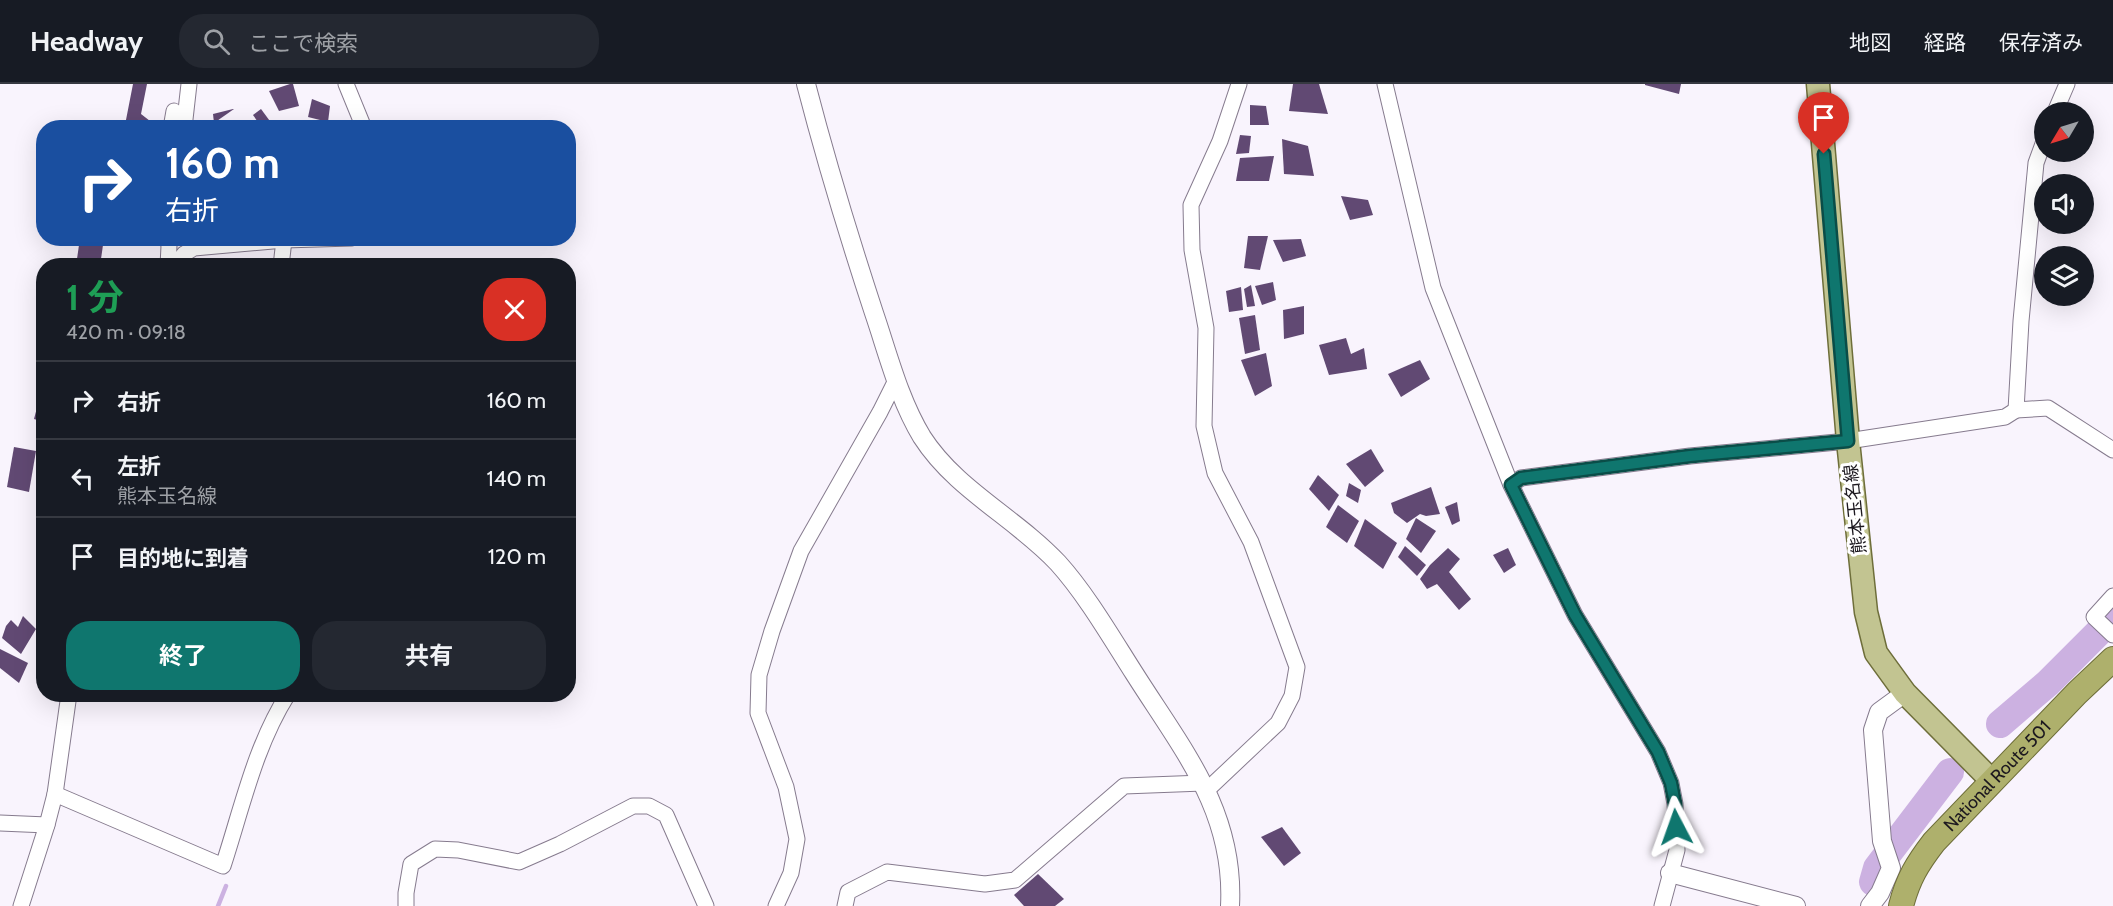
<!DOCTYPE html>
<html lang="ja">
<meta charset="utf-8">
<style>
:root{--surface:#171b24;--page:#242831;--text:#f1f3f6;--muted:#9ea1a6;--line:#363941;--accent:#0f766e}
body{margin:0;font-family:Cabin,"Noto Sans JP",sans-serif;background:var(--page);color:var(--text);height:100vh;display:flex;flex-direction:column;font-size:22px;white-space:nowrap}
*{box-sizing:border-box;margin:0}
p{font-size:20px;color:var(--muted)}
.icon{flex:none;width:33px;height:33px;fill:none;stroke:currentColor;stroke-width:2;stroke-linecap:round;stroke-linejoin:round}
.map{position:relative;flex:1;overflow:hidden}
.details{position:absolute;left:36px;top:174px;width:540px;height:444px;display:flex;flex-direction:column;background:var(--surface);border-radius:24px;box-shadow:0 6px 24px #0002}
.details>*{flex:none}
.top-card{position:absolute;left:36px;top:36px;width:540px;height:126px;border-radius:24px;box-shadow:0 6px 24px #0002;background:#1a4fa0;color:#fff;overflow:hidden}
.needle{width:39px;rotate:232deg}
.fabs{position:absolute;left:2034px;top:18px;display:grid;gap:12px}
.fabs a{display:grid;place-items:center;width:60px;height:60px;border-radius:50%;background:var(--surface);box-shadow:0 6px 24px #0002;font-size:30px}
.pin{position:absolute;display:grid;place-items:center;width:51px;height:51px;color:#fff;margin:-62px -26px;border-radius:50% 50% 50% 0;rotate:-45deg;box-shadow:0 0 6px #0007}
.pin .icon{rotate:45deg}
.me{position:absolute;width:66px;margin:-33px;rotate:356deg;stroke-linejoin:round;filter:drop-shadow(0 0 4px #0008)}
.turn{display:flex;align-items:center;gap:21px;height:126px;padding:0 30px;font-size:27px}
.turn .icon{width:78px;height:78px;stroke-width:2.5}
.turn b{display:block;font-size:42px;line-height:51px}
.round{display:grid;place-items:center;flex:none;width:63px;height:63px;border-radius:24px;background:var(--page)}
.summary{display:flex;align-items:center;justify-content:space-between;height:102px;padding:0 30px}
h1{font-size:36px;font-weight:700;line-height:45px;color:#1e9e55}
.action{display:flex;gap:12px;margin-top:auto;padding:12px 30px}
.action a{flex:1;height:69px;border-radius:24px;background:var(--accent);color:#fff;font-size:24px;font-weight:700;line-height:69px;text-align:center}
.action a+a{background:var(--page);color:var(--text)}
ul{padding:0;list-style:none}
li{display:flex;align-items:center;gap:18px;height:78px;padding:0 30px;border-top:2px solid var(--line)}
li div{flex:1}
li b{display:block;font-size:22px}
li em{font-style:normal}
header{display:flex;align-items:center;gap:36px;box-sizing:border-box;height:84px;padding:0 30px;background:var(--surface);border-bottom:2px solid var(--line)}
header strong{font-size:28px}
nav{display:flex;gap:33px;margin-inline-start:auto;font-size:21px}
.search{width:420px;height:54px;background:var(--page);display:flex;align-items:center;gap:15px;box-sizing:border-box;padding:0 21px;border-radius:24px;color:var(--muted);font-size:22px}
.map>svg:first-child{display:block}
</style>
<header>
<strong>Headway</strong>
<div class="search"><svg class="icon" aria-label="search" viewBox="0 0 24 24"><circle cx="10" cy="10" r="6"/><path d="M15 15l6 6"/></svg>ここで検索</div>
<nav><a>地図</a><a>経路</a><a>保存済み</a></nav>
</header>
<div class="map">
<svg width="2113" height="822" viewBox="0 0 2113 822">
<rect width="100%" height="100%" fill="#f9f4fd"/>
<g fill="none" stroke-linecap="round" stroke-linejoin="round">
<!-- stream -->
<g stroke="#ccb1e1" stroke-width="4.5">
<polyline points="1873,798 1874,807"/>
<polyline points="218,822 226,802"/>
</g>
<!-- river -->
<g stroke="#ccb1e1" stroke-width="28">
<polyline points="2000,640 2048,599 2113,534"/>
<polyline points="1873,798 1877,784 1950,688"/>
</g>
</g>
<!-- building -->
<g fill="#614973">
<polygon points="133,0 147,0 141,30 150,37 149,44 125,41"/>
<polygon points="290,0 293,0 299,22 279,27 269,7"/>
<polygon points="1293,0 1319,0 1328,30 1289,27"/>
<polygon points="1645,0 1681,0 1679,10 1645,1"/>
<polygon points="312,15 330,22 328,38 308,33"/>
<polygon points="1250,21 1266,22 1269,41 1250,41"/>
<polygon points="233,25 234,25 214,39 213,30"/>
<polygon points="261,25 275,44 262,44 253,31"/>
<polygon points="1240,51 1251,52 1249,69 1236,70"/>
<polygon points="1282,55 1308,62 1314,92 1284,90"/>
<polygon points="1274,72 1269,97 1236,97 1240,74"/>
<polygon points="1341,112 1368,116 1373,131 1350,136"/>
<polygon points="1248,152 1268,152 1260,186 1244,184"/>
<polygon points="80,154 104,154 100,182 76,182"/>
<polygon points="1301,155 1306,172 1283,178 1273,156"/>
<polygon points="1273,198 1276,216 1262,221 1255,202"/>
<polygon points="1251,201 1255,222 1247,223 1244,205"/>
<polygon points="1241,203 1243,226 1229,228 1226,207"/>
<polygon points="1304,222 1304,250 1284,255 1283,226"/>
<polygon points="1255,231 1260,266 1245,270 1239,234"/>
<polygon points="1346,254 1351,270 1364,264 1367,285 1329,291 1319,261"/>
<polygon points="1266,269 1272,302 1255,312 1241,276"/>
<polygon points="1420,276 1430,295 1401,313 1388,290"/>
<polygon points="43,301 44,301 44,338 34,335"/>
<polygon points="14,363 36,367 29,408 7,403"/>
<polygon points="1371,365 1384,387 1365,403 1346,380"/>
<polygon points="1318,391 1339,411 1329,427 1309,405"/>
<polygon points="1349,399 1361,406 1358,419 1346,412"/>
<polygon points="1431,403 1440,430 1426,432 1420,430 1407,439 1394,429 1391,419"/>
<polygon points="1457,418 1460,437 1452,441 1445,423"/>
<polygon points="1338,421 1359,437 1347,459 1326,443"/>
<polygon points="1416,434 1436,447 1421,469 1406,455"/>
<polygon points="1365,435 1397,459 1383,485 1354,462"/>
<polygon points="1405,462 1426,481 1417,492 1398,473"/>
<polygon points="1448,464 1460,475 1449,488 1471,515 1459,526 1437,500 1427,505 1420,495 1430,481"/>
<polygon points="1508,464 1516,481 1504,489 1493,471"/>
<polygon points="23,532 36,545 21,570 2,554 6,542 11,536 18,543"/>
<polygon points="0,565 28,579 19,599 0,584"/>
<polygon points="1282,743 1301,769 1284,782 1261,753"/>
<polygon points="1038,790 1064,815 1055,822 1024,822 1014,811"/>
</g>
<g fill="none" stroke-linecap="round" stroke-linejoin="round">
<defs>
<g id="minor">
<polyline points="346,0 364,44"/>
<polyline points="1385,0 1433,204 1511,401 1575,531 1658,668 1671,699 1675,720 1677,766 1662,822"/>
<polyline points="2055,28 2067,0"/>
<polyline points="171,44 174,27"/>
<polyline points="184,44 189,0"/>
<polyline points="2044,57 2036,79 2021,237 2016,326 2048,324 2113,366"/>
<polyline points="167,154 169,162 168,182"/>
<polyline points="174,182 184,170 194,164 284,156 352,154"/>
<polyline points="281,182 284,156"/>
<polyline points="1511,401 1521,394 1690,372 1848,357 2005,333 2016,326"/>
<polyline points="2113,512 2094,533 2113,551"/>
<polyline points="1207,706 1278,639 1292,612 1297,583 1251,458 1215,389 1204,342 1206,244 1192,166 1191,121 1220,57 1239,0"/>
<path d="M55,710L223,782C242,724 255,662 288,610"/>
<polyline points="0,739 47,741"/>
<polyline points="21,822 47,741 55,710 69,610"/>
<polyline points="406,822 406,809 411,780 435,765 458,766 519,778 560,760 633,722 649,722 666,731 706,822"/>
<polyline points="776,822 791,789 797,755 786,703 758,629 759,591 772,547 801,467 880,328 896,296"/>
<polyline points="845,822 848,808 887,788 985,800 1015,796 1124,702 1203,699"/>
</g>
<g id="tertiary">
<path d="M806,0C826,77 849,153 874,229C888,270 899,315 922,353C956,406 1016,434 1058,479C1086,510 1111,553 1134,589C1182,665 1235,727 1230,822"/>
<polyline points="1670,789 1796,822"/>
<polyline points="1870,822 1880,809 1891,784 1882,757 1873,646 1879,628 1905,609"/>
</g>
<polyline id="primary" points="1818,0 1848,357 1866,528 1876,569 1905,609 1992,697"/>
<g id="trunk">
<path id="s1" d="M1901,822C1908,795 1917,780 1934,758L2077,609L2113,575"/>
</g>
</defs>
<!-- minor casing -->
<use href="#minor" stroke="#867b8e" stroke-width="17"/>
<!-- tertiary casing -->
<use href="#tertiary" stroke="#867b8e" stroke-width="20"/>
<!-- primary casing -->
<use href="#primary" stroke="#6e6e3a" stroke-width="25"/>
<!-- trunk casing -->
<use href="#trunk" stroke="#6e6e3a" stroke-width="26"/>
<!-- minor -->
<use href="#minor" stroke="#fff" stroke-width="15"/>
<!-- tertiary -->
<use href="#tertiary" stroke="#fff" stroke-width="18"/>
<!-- primary -->
<use href="#primary" stroke="#c2c491" stroke-width="22"/>
<!-- trunk -->
<use href="#trunk" stroke="#aeb06c" stroke-width="24"/>
</g>
<g fill="none" stroke-linecap="round" stroke-linejoin="round">
<defs>
<polyline id="route" points="1676,743 1675,720 1671,699 1658,668 1575,531 1511,401 1521,394 1690,372 1848,357 1824,70"/>
</defs>
<!-- route casing -->
<use href="#route" stroke="#0a4d48" stroke-width="15"/>
<!-- route -->
<use href="#route" stroke="#0f766e" stroke-width="10"/>
</g>
<g text-anchor="middle" dominant-baseline="central" stroke-width="6" stroke-linejoin="round" paint-order="stroke">
<!-- street labels -->
<g font-size="18" fill="#1c181f" stroke="#fff">
<text transform="translate(1855 425) rotate(-96)">熊本玉名線</text>
<text stroke="none"><textPath href="#s1" startOffset="164">National Route 501</textPath></text>
</g>
</g>
</svg>
<div class="fabs">
<a><svg class="needle" viewBox="-14 -14 28 28"><path d="M0-13l5 13h-10z" fill="#e53935"/><path d="M0 13l5-13h-10z" fill="#9ea1a6"/></svg></a>
<a><svg class="icon" aria-label="sound" viewBox="0 0 24 24"><path d="M4 9h4l5-4v14l-5-4H4zM17 9q2 3 0 6"/></svg></a>
<a><svg class="icon" aria-label="layers" viewBox="0 0 24 24"><path d="M12 4l9 5-9 5-9-5zM3 14l9 5 9-5"/></svg></a>
</div>
<div class="pin" style="left:1824px;top:70px;background:#d93025"><svg class="icon" aria-label="arrive" viewBox="0 0 24 24"><path d="M6 21V4h12l-3 4 3 4H6"/></svg></div>
<svg class="me" style="left:1676px;top:743px" viewBox="-20 -20 40 40"><path d="M0-17L14 15 0 8-14 15z" fill="#0f766e" stroke="#fff" stroke-width="4"/></svg>
<div class="top-card">
<div class="turn"><svg class="icon" aria-label="right" viewBox="0 0 24 24"><path d="M7 20v-9h11M14 6l5 5-5 5"/></svg><div><b>160 m</b>右折</div></div>
</div>
<section class="details">
<div class="summary"><div><h1>1 分</h1><p>420 m · 09:18</p></div><a class="round" style="background:#d93025;color:#fff"><svg class="icon" aria-label="close" viewBox="0 0 24 24"><path d="M6 6l12 12M18 6L6 18"/></svg></a></div>
<ul>
<li><svg class="icon" aria-label="right" viewBox="0 0 24 24"><path d="M7 20v-9h11M14 6l5 5-5 5"/></svg><div><b>右折</b></div><em>160 m</em></li>
<li><svg class="icon" aria-label="left" viewBox="0 0 24 24"><path d="M17 20v-9H6M10 6l-5 5 5 5"/></svg><div><b>左折</b><p>熊本玉名線</p></div><em>140 m</em></li>
<li><svg class="icon" aria-label="arrive" viewBox="0 0 24 24"><path d="M6 21V4h12l-3 4 3 4H6"/></svg><div><b>目的地に到着</b></div><em>120 m</em></li>
</ul>
<div class="action"><a>終了</a><a>共有</a></div>
</section>
</div>
